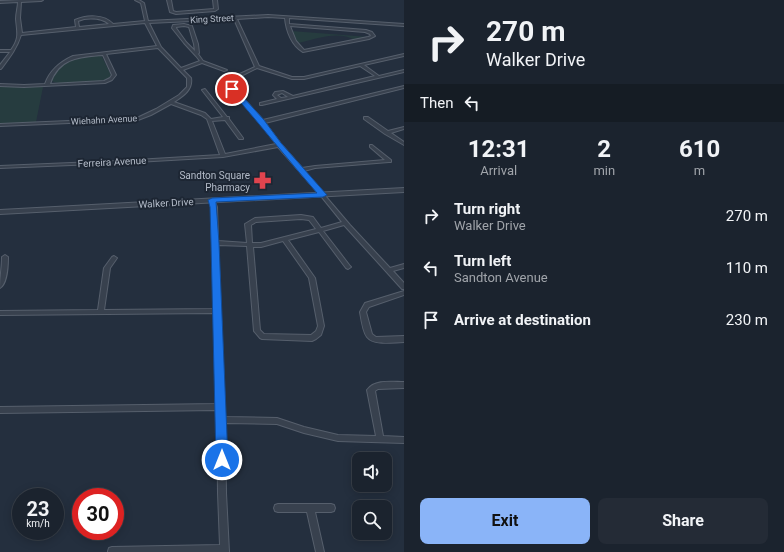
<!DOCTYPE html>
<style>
:root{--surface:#1b232e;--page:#242b36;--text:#f1f3f6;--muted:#a0a4aa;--line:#39404a;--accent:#8ab4f8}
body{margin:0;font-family:Roboto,sans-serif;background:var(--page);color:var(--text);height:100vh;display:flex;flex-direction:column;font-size:15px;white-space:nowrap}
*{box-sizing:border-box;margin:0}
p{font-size:13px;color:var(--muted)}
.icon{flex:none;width:22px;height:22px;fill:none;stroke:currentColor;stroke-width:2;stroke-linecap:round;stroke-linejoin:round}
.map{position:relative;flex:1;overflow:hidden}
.drawer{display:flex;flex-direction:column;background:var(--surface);width:380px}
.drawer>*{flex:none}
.hud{background:#1b232e;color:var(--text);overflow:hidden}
.tools{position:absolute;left:352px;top:452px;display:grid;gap:8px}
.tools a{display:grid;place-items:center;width:40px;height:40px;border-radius:8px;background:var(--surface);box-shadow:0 2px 10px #0003,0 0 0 1px var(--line);font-size:20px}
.speed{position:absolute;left:12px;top:488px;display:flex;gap:8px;font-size:20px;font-weight:700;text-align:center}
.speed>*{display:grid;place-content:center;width:52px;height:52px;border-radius:50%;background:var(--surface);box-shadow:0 2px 10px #0003,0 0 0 1px var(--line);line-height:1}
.speed small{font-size:10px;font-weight:400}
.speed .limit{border:6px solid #d22;background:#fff;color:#111}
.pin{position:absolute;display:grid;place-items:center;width:34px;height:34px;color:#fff;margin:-17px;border:2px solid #fff;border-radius:50%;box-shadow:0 1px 4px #0007}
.me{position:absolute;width:44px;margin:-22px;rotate:0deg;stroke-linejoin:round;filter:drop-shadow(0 0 3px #0008)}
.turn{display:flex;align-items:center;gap:14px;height:84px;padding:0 16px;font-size:18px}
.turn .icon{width:52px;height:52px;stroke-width:2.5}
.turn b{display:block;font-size:28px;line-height:34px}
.then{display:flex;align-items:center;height:38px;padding:0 16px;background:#0003;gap:8px;font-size:15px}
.eta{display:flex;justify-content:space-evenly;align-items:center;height:68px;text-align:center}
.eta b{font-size:24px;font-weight:700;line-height:28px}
.action{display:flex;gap:8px;margin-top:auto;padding:8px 16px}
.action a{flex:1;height:46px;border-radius:8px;background:var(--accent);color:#111;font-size:16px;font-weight:700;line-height:46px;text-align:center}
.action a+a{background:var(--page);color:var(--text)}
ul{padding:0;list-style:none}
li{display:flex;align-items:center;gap:12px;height:52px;padding:0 16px}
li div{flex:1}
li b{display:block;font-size:15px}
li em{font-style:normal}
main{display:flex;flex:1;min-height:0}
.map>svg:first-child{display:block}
</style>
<main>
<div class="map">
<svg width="404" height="552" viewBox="0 0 404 552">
<rect width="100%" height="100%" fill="#242f3e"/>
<!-- green -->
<g fill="#263c3f">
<path d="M291,31L369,37L355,40C338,30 316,39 298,43Z"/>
<path d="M98,55L102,57L111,75L109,78C100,83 60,86 52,81C54,60 82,56 98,55Z"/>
<polygon points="0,87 43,87 36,122 0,124"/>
</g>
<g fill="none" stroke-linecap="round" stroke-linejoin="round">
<defs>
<g id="minor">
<path d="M21,0H43L41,1L21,2L20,18L22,33L76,27L75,20C86,15 104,14 113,24L145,21L141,3L135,0H139L144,3L148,21L268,15L404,24V26L289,18V24L366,30L372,32L375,36L369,39L303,52C292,46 286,31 285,18L268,17L237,19L259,66L292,77H304L404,54V56L364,65L379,76L404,70V72L262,105H260V103L277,99L273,95L275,92L283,91L293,96L375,76L360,66L304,79H292L257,68L233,80L232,82V86L263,120L404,86V88L265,123L281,144L302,168L315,166L385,160L370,147V145H372L391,160V162H389L315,168L304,171L350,225L390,268L404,264V268L393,271L404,283V289H402L344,225L323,231L350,266L351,267L348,269L346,268L319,232L288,240L315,278L324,326L321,335L316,339L312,341L262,339L260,338L254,331L247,246L218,245L225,417L277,418L304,427L338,435L376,436L367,390C375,379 392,382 404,382V388L378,389L375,391L383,436L404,437V443L338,441L304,433L277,424L225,423L226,493L229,552H108V551L109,548L112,547L220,545L218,493L217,410L0,413V407L217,404L214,313L0,315V311L98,310L104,268L112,257L114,256L117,258L110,268L104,310L214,309L211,207L209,200L210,199H214L217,207L218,241L247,243L245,224L255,218L301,215L313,217L321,228L342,222L321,196L278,147L223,157L119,163L0,168V166L119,161L220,155L207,119L201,115L171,104L151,115L138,120L0,126V124L137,118L156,109L179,95L187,87V78L158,48L106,54L116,75L112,80L105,83L24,87L0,86V84L24,85L45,84C50,70 60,62 73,56L157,46L145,23L21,35C17,48 10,57 1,69H0V65L10,52H0V50H11C20,38 17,32 16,19C16,13 18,7 18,2L0,3V1ZM84,19C93,18 102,18 109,24L79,27L78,21ZM234,19L255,67L231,78L228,82V86L260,123L276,144L225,154L212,121L225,120L239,139H243V138L229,119V117H227L205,89L202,90L223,117L211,119L205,113L174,102C183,96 193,90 191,78L183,70L202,63L224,71L227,70L203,61L198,54L199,53L198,44L192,26L184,24L173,25L172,28L184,43L196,56L200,61L181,68L161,47L149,23ZM184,26L189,27L194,44L195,51L186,42L176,28V27ZM290,26L365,32L370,34L371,36L368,37L304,50L296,41ZM103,55L112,75L110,78L104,81L50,84C59,57 80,57 103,55ZM282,93L288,97L281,98L277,95ZM301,219L309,220L316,229L261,243H252L251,225L256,222ZM283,241L309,278L318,326L316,331L311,335L264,334L260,330L253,247H261Z"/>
<polygon points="167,0 171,0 173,11 176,12 214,9 213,0 217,0 218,9 215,11 176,14 170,12"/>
<polygon points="364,117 368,117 388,131 404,127 404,129 391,133 404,142 404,145 385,134 364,119"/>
<path d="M5,255L8,257C8,265 7,284 0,288C0,277 2,268 2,257Z"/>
<path d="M404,291V295L369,307L366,312L372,334L376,337L404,336V342C394,342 374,346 367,337C363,332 361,318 360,312L365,303Z"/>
<polygon points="278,504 331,504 334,505 335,508 334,511 331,512 315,512 324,552 316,552 307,512 278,512 275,511 274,508 275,505"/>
</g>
<polygon id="tertiary" points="404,188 404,192 0,214 0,210"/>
</defs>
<!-- minor casing -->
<use href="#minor" stroke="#565f6c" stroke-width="2"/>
<!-- tertiary casing -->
<use href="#tertiary" stroke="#565f6c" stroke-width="2"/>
<!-- minor -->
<use href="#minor" fill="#38414e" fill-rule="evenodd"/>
<!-- tertiary -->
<use href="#tertiary" fill="#38414e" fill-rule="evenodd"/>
</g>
<!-- route -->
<path fill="#1a73e8" stroke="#114b97" d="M230,87H234L264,120L281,143L327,195L323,197L216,202L219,243L228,460L226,464L222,465L218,464L216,460L211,243L210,207L208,200L212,198L317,193C287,159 260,124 230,90Z"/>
<!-- icons -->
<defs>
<symbol id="pharmacy-bare" viewBox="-9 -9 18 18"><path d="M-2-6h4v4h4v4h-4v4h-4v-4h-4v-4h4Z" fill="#e0444e" stroke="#1d2633" stroke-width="2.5" paint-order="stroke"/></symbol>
</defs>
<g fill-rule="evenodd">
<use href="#pharmacy-bare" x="250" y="168" width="25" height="25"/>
</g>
<g text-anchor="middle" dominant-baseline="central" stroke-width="4" stroke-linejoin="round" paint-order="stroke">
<!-- far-street labels -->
<g font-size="9" fill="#b4bcc9" stroke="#1d2633">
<text transform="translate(212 19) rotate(-3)">King Street</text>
<text transform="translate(104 120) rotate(-3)">Wiehahn Avenue</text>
</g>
<!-- street labels -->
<g font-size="10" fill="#b4bcc9" stroke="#1d2633">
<text transform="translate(112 162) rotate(-3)">Ferreira Avenue</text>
<text transform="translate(166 203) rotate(-3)">Walker Drive</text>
</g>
<!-- poi labels -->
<g font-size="10" fill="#b4bcc9" stroke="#1d2633" text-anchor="end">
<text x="250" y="175">Sandton Square<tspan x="250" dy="12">Pharmacy</tspan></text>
</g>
</g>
</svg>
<div class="tools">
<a><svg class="icon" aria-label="sound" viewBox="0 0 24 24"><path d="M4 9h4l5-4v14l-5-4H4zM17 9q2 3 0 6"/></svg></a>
<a><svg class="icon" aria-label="search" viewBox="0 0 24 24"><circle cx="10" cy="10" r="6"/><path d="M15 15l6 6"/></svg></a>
</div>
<div class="speed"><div>23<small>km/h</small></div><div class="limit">30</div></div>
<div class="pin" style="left:232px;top:89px;background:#d93025"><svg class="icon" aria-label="arrive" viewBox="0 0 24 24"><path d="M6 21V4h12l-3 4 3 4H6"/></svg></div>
<svg class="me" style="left:222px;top:460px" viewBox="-20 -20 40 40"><circle r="17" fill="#1a73e8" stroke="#fff" stroke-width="3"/><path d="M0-11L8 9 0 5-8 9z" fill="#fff"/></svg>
</div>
<section class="drawer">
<div class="hud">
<div class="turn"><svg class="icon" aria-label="right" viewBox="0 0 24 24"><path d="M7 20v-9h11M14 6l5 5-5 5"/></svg><div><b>270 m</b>Walker Drive</div></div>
<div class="then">Then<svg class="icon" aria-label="left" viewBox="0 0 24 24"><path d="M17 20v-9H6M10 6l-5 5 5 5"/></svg></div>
</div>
<div class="eta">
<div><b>12:31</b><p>Arrival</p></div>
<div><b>2</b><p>min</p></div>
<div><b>610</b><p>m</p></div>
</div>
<ul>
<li><svg class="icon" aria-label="right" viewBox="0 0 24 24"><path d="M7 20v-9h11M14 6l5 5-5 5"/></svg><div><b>Turn right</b><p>Walker Drive</p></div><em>270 m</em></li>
<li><svg class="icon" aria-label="left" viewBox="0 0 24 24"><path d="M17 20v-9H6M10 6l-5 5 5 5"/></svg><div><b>Turn left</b><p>Sandton Avenue</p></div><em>110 m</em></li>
<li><svg class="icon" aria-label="arrive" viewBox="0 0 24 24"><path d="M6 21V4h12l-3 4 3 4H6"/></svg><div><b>Arrive at destination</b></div><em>230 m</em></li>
</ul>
<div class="action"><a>Exit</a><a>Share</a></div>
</section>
</main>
